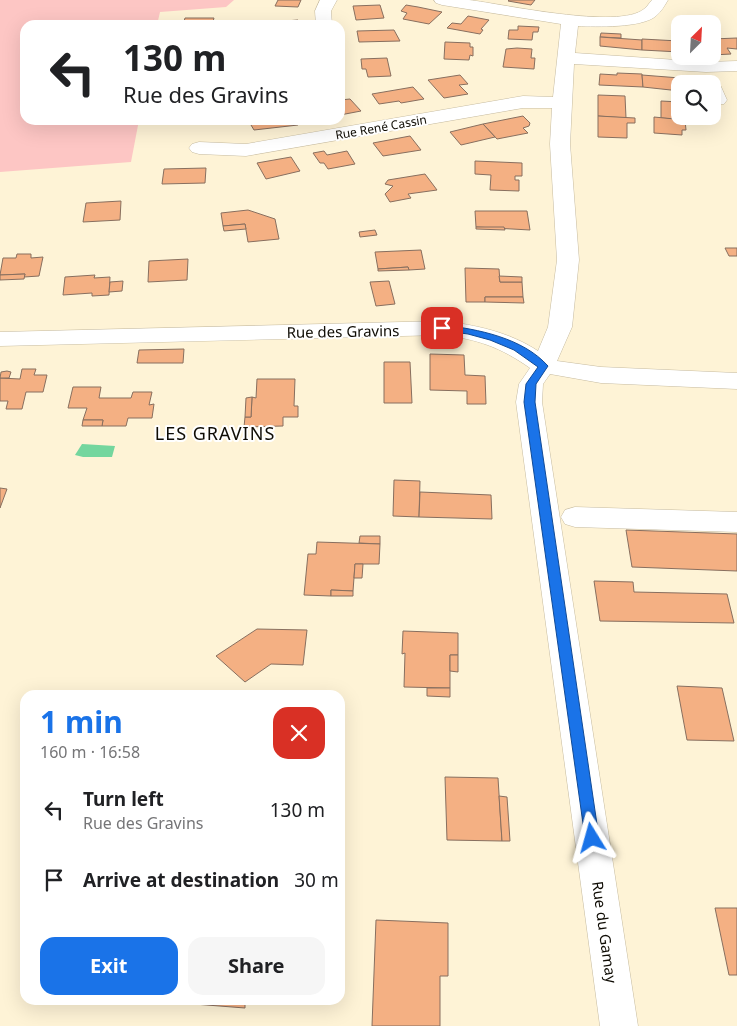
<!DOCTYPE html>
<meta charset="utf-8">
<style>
:root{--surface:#fff;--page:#f6f6f6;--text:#202124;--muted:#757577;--accent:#1a73e8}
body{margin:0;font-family:"Noto Sans",sans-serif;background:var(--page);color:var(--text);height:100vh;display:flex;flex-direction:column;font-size:19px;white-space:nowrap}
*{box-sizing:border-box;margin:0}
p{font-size:16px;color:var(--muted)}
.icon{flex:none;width:28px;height:28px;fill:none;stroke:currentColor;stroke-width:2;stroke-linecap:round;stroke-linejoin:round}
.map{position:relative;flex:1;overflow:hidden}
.details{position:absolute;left:20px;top:690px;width:325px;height:315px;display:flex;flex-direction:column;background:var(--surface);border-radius:15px;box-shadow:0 5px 20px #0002}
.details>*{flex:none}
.guide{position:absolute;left:20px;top:20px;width:325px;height:105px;border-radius:15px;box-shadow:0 5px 20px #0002;background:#fff;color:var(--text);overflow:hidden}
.needle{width:32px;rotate:24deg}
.fabs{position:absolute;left:671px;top:15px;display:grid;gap:10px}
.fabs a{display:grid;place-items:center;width:50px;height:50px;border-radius:10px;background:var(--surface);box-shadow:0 5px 20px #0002;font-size:25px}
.pin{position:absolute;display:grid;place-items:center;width:42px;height:42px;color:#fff;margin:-21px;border-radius:10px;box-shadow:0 2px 8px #0006}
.me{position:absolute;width:55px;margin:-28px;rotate:352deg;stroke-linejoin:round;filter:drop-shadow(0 0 4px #0008)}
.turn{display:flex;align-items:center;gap:18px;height:105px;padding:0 20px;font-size:22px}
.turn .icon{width:65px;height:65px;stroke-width:2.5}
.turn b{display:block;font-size:35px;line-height:42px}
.round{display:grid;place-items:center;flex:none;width:52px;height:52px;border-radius:15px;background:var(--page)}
.summary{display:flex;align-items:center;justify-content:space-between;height:85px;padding:0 20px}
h1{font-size:30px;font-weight:700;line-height:38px;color:var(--accent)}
.primary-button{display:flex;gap:10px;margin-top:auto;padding:10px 20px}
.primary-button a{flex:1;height:58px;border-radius:15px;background:var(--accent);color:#fff;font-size:20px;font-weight:700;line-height:58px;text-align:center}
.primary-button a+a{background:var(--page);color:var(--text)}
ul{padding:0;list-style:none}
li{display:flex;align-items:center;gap:15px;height:70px;padding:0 20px}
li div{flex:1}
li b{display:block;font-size:19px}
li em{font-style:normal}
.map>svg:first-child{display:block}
</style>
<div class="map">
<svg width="737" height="1026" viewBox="0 0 737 1026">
<rect width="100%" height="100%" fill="#fef3d6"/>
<!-- green -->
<polygon fill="#fdc6c4" points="0,0 234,0 226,7 160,12 157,25 25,25 25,120 139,120 131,162 0,172"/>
<!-- water -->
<polygon fill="#74d69e" points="82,444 115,446 112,457 83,457 75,455"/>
<!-- building -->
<g fill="#f4b083" stroke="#886f5f">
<polygon points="278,0 301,0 298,7 275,6"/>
<polygon points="509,0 535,0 531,5 508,1"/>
<polygon points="380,5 384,18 356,20 353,6"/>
<polygon points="406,5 418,7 442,12 429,24 403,19 407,13 401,11"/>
<polygon points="468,16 489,20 481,29 483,30 480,34 447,28 452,23 461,24"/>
<polygon points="185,18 214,18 212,25 183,25"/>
<polygon points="298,20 300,25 274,25 273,22"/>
<polygon points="518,26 539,27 538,32 533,32 532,40 508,39 509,30 518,30"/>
<polygon points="394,30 400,41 359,42 357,31"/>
<polygon points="601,33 621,34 621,38 600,37"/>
<polygon points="600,37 642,40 642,50 600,46"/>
<polygon points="737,38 737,49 727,48 731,54 712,55 712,39"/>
<polygon points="642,39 679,41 680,52 642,50"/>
<polygon points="445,42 470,43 470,47 473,47 473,56 470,55 469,60 444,59"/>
<polygon points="517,48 532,49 531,58 535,58 534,69 503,67 506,49"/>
<polygon points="387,58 391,76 368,77 366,69 362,69 361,59"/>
<polygon points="617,73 642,74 643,87 599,85 600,74 617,75"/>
<polygon points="460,75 468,84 459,85 468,94 444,98 428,80"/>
<polygon points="642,75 680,78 680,91 643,87"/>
<polygon points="413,87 424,99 401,103 399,101 379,104 372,94"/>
<polygon points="598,95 625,96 626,118 598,116"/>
<polygon points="350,99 361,111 340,115 340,100"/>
<polygon points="661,101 680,102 680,116 685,116 685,120 661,118"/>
<polygon points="523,116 530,123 529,126 523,128 528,133 497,139 483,124"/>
<polygon points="598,116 635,118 635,123 627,123 627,138 598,137"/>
<polygon points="654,117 685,120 686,130 682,130 682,135 654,133"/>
<polygon points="248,120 295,120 298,125 254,130"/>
<polygon points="483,124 495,137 461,145 450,132"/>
<polygon points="410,136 421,150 383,156 373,143"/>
<polygon points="324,151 327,155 347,151 355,164 328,169 324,163 320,163 313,153"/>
<polygon points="291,157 300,171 266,179 257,163"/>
<polygon points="475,161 522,163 522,176 515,176 515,180 519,180 519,191 490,190 491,175 475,174"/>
<polygon points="206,168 205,183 162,184 164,169"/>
<polygon points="425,174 437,190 408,194 411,198 390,202 385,194 393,186 385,184 388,180"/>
<polygon points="121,201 120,220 83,222 86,203"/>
<polygon points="248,210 275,219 279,239 248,242 245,224 223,226 221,213"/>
<polygon points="475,211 527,211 530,230 476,227"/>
<polygon points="245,224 246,229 224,231 223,226"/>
<polygon points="476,227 504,227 505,230 476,229"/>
<polygon points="375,230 377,235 360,237 359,232"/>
<polygon points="725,248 737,248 737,256 729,256"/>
<polygon points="421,250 425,269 409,270 408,267 378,269 375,252"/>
<polygon points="17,254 31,254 31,258 43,257 39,276 24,277 25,274 0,275 3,258 16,258"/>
<polygon points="188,259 187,280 148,282 149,261"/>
<polygon points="408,267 409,270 378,271 378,269"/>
<polygon points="465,268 499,269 500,282 522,282 523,297 485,297 485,302 466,302"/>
<polygon points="25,274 24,279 0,280 0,275"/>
<polygon points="95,275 94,278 110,277 109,295 92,296 92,293 63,295 65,277"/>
<polygon points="499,276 522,277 522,282 500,282"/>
<polygon points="123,281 122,291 109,292 110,282"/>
<polygon points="389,281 395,304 376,306 370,282"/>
<polygon points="485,297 523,297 524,303 485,302"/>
<polygon points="184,349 183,363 137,363 139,350"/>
<polygon points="430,354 464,355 465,375 485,376 486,404 467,404 467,391 430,390"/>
<polygon points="384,362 410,362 412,403 384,403"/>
<polygon points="22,369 36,369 34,375 47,375 43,392 26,392 22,409 6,409 8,401 0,401 0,378 20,379"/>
<polygon points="7,371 11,372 9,378 0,378 1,372"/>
<polygon points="257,379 295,379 294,406 298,406 298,417 283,417 283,426 244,427 245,417 251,417 252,397 256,398"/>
<polygon points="73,387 101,387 99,398 131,398 133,392 152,392 149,405 154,404 152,418 128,418 126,426 102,426 103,420 83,420 87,408 68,408"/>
<polygon points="252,397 251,417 245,417 246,398"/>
<polygon points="83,420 103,420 102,426 82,426"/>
<polygon points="394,480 420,481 419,517 393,516"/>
<polygon points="0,488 7,489 0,508"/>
<polygon points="420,492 491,495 492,519 419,517"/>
<polygon points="626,530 737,534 737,571 632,567"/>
<polygon points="360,536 380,536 380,544 359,543"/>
<polygon points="317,542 380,544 379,564 355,564 353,591 331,590 331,596 304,595 308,554 316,554"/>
<polygon points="355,564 363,564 362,578 354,578"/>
<polygon points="594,581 633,582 634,592 727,594 734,623 600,621"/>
<polygon points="331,590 353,591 353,596 331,596"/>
<polygon points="257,629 307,630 303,665 271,664 245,682 216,656"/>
<polygon points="403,631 458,633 458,655 450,655 450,688 404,687 405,653 402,654"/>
<polygon points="450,655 458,655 458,672 450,671"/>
<polygon points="677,686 722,688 734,741 687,740"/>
<polygon points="427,688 450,688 450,697 427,696"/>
<polygon points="445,777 498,778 502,841 447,840"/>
<polygon points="499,796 507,797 510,841 502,841"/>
<polygon points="715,908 737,908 737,975 729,975"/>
<polygon points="376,920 448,923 448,976 440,976 440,1026 372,1026"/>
<polygon points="195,1000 245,1000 245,1008 194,1004"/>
</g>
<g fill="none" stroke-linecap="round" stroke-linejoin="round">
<defs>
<g id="minor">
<polygon points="320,0 337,0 331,11 332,25 316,25 315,11"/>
<path d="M434,0C445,0 458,0 469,0C503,4 619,30 644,9C647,7 649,3 652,0H668C665,5 661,12 656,16C642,28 596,27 578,26L575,53L706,62L737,61V71L706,72L574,64L570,144L579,260L572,327L557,361L601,367L737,373V389L601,383L550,374L543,384L542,402L638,1026H600L516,402L519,384L530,368C500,347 477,339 442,335L0,346V332L442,321C476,325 509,332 538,351L548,327L557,260L550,144L552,108H523L246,156L199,154L192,152L189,148L192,144L199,142L246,144L523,96L553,97L561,24L442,5L436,3Z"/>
<polygon points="712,79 718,80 727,100 724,104 712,104 712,84 703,84 706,80"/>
<polygon points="575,507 737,512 737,532 575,527 565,524 561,517 565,510"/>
</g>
</defs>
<!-- minor casing -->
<use href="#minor" stroke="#c6bba0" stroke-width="1"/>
<!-- minor -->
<use href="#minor" fill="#fff" fill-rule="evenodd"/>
</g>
<!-- route -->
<path fill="#1a73e8" stroke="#114b97" d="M442,325C478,329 523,338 548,366L536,384L535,402L599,838L597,842L592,844L587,842L585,838L524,402L526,384L538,367L514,350L490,340L468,334L439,330L438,328Z"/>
<g text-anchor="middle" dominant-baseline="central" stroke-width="4" stroke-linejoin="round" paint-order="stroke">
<!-- far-street labels -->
<g font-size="12" fill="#0f0c04" stroke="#fff">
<text transform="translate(381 127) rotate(-10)">Rue René Cassin</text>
</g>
<!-- street labels -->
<g font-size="15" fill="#0f0c04" stroke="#fff">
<text transform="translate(343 331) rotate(-1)">Rue des Gravins</text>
<text transform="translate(605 932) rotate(82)">Rue du Gamay</text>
</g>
<!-- quarter labels -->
<g font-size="18" letter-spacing="1" fill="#0f0c04" stroke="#fff">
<text x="215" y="433">LES GRAVINS</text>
</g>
</g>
</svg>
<div class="fabs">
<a><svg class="needle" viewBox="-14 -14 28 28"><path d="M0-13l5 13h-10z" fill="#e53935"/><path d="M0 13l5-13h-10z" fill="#757577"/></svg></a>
<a><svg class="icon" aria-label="search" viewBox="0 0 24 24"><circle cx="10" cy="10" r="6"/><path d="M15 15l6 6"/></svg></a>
</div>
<div class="pin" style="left:442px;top:328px;background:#d93025"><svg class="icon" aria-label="arrive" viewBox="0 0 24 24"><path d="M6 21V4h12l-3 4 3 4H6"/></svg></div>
<svg class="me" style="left:592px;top:838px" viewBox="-20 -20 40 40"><path d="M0-17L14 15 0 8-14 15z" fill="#1a73e8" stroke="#fff" stroke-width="4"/></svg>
<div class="guide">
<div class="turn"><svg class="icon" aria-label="left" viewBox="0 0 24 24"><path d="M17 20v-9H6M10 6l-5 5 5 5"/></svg><div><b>130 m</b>Rue des Gravins</div></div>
</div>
<section class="details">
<div class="summary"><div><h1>1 min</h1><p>160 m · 16:58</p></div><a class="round" style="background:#d93025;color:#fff"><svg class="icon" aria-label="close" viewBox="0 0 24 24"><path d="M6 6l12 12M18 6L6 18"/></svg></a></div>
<ul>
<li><svg class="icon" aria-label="left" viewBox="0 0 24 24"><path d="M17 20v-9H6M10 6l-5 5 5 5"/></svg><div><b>Turn left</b><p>Rue des Gravins</p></div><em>130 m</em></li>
<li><svg class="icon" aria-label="arrive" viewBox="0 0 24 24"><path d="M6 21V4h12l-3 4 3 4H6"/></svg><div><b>Arrive at destination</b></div><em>30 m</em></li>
</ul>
<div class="primary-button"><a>Exit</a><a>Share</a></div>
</section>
</div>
